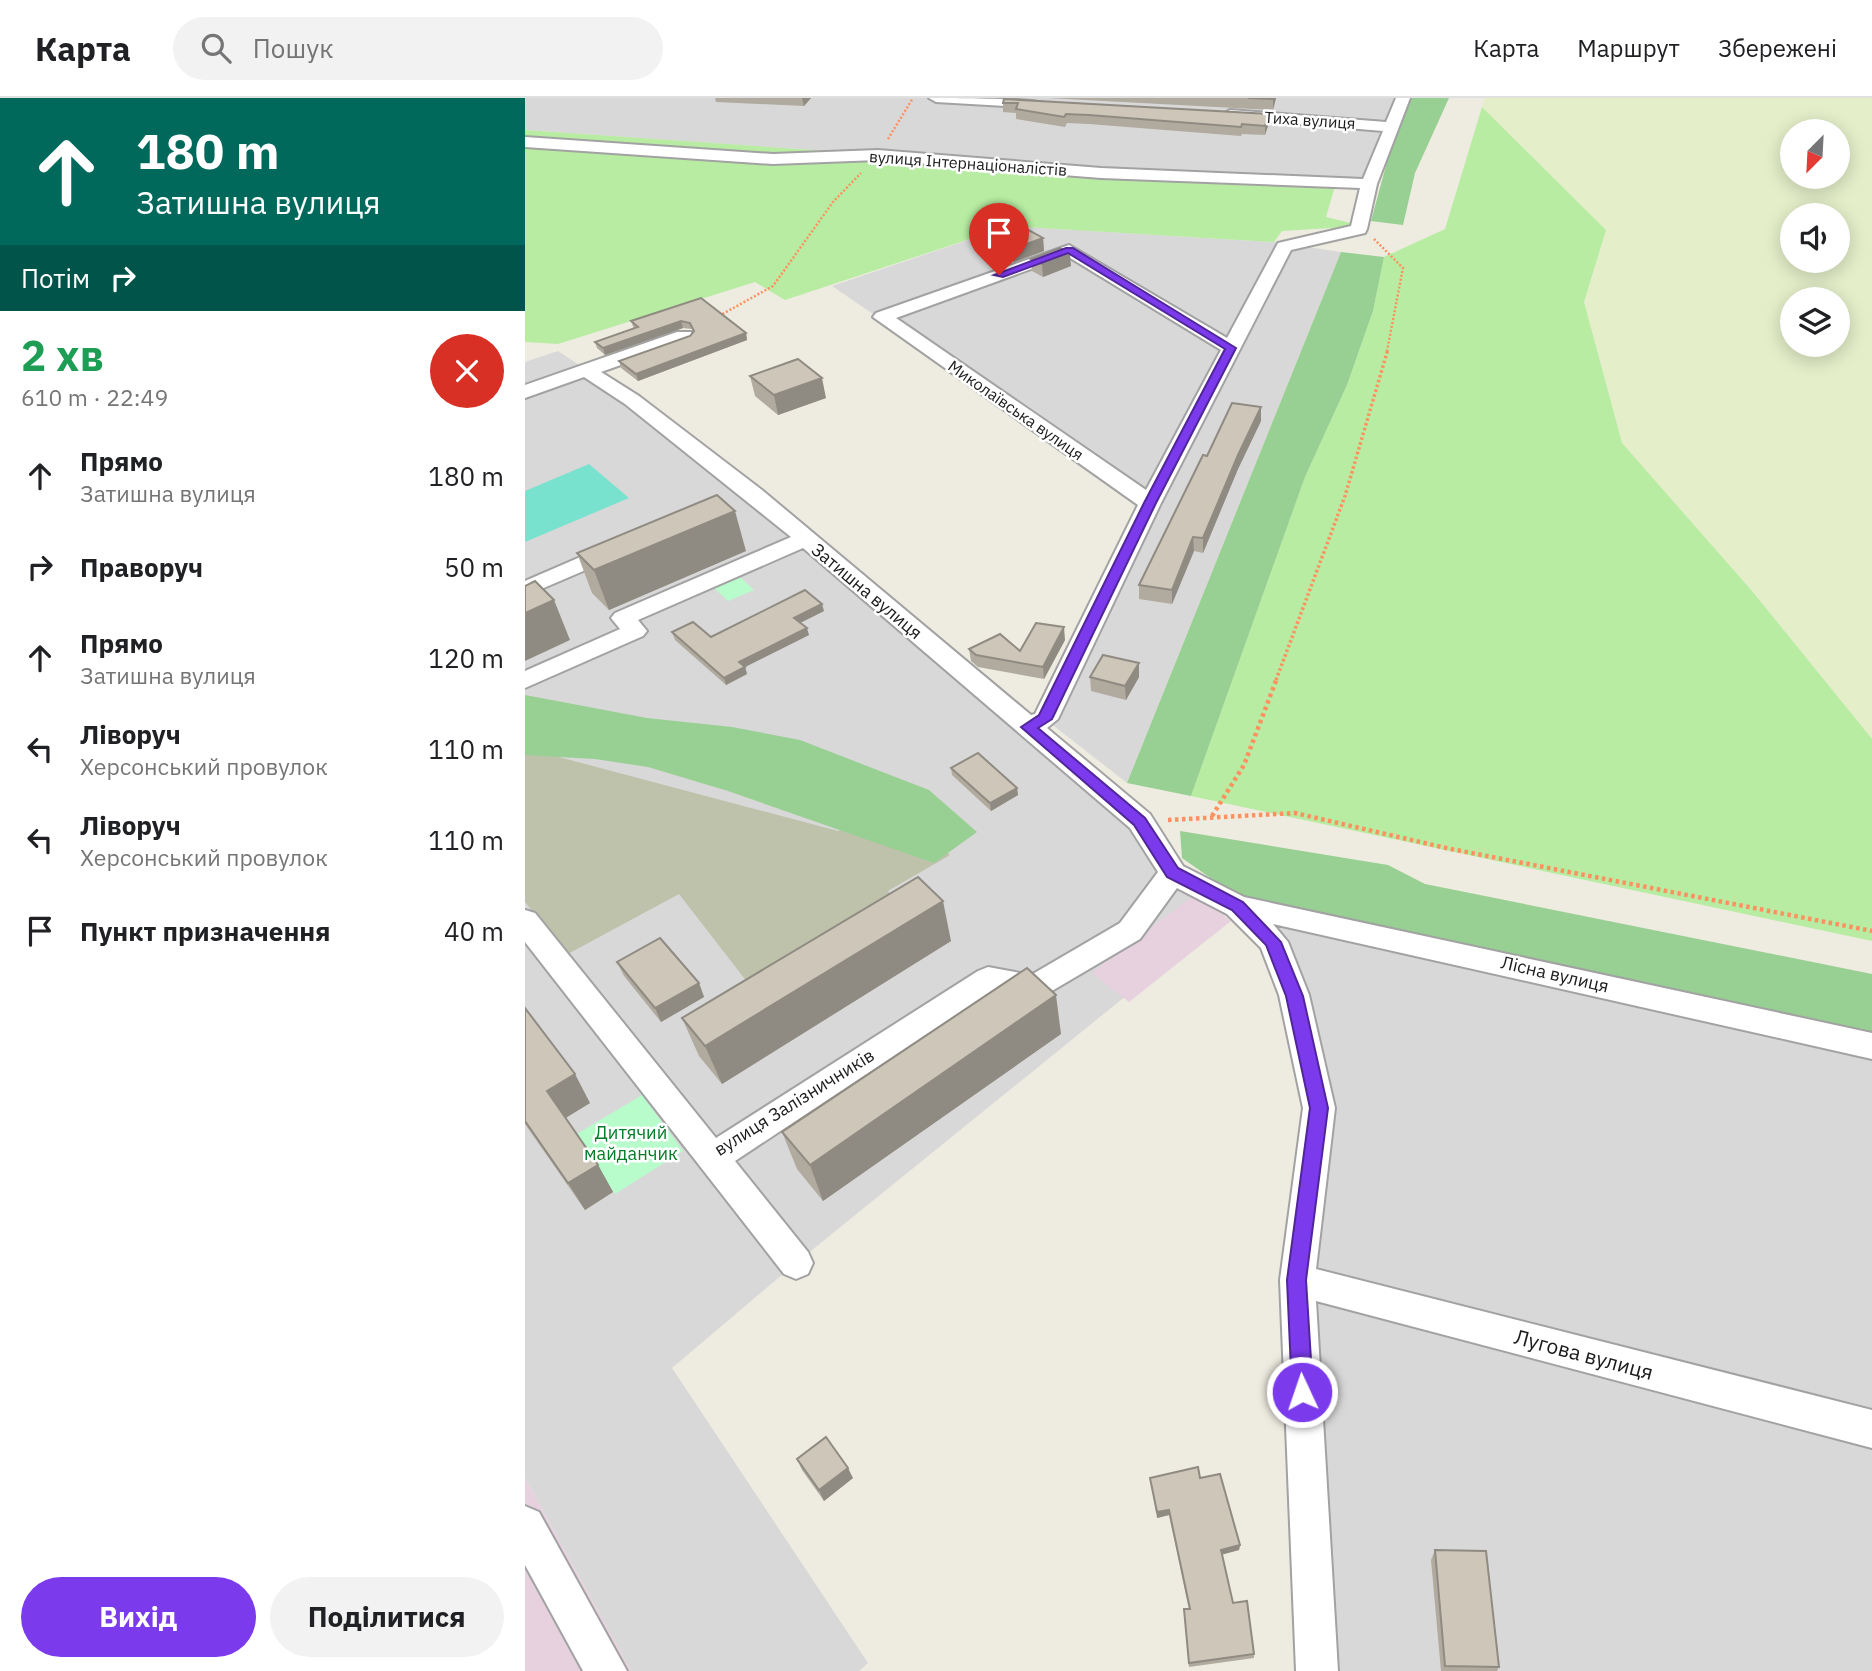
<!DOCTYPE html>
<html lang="uk">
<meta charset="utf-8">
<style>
:root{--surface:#fff;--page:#f2f2f2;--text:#202124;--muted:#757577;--line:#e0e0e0;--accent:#7c3aed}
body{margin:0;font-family:"IBM Plex Sans",sans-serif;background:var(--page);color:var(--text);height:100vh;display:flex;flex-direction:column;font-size:26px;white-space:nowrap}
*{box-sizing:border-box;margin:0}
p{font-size:23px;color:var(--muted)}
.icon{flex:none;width:38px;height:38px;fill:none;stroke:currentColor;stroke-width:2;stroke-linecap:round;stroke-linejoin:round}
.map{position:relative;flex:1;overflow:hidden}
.side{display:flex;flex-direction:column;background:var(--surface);width:525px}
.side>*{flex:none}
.top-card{background:#00695c;color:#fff;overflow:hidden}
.needle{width:46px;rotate:204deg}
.tools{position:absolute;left:1255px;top:21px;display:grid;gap:14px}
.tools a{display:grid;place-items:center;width:70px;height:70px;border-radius:50%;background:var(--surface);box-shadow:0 4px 18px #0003;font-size:35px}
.pin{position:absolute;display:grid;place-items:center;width:60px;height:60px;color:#fff;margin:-72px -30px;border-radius:50% 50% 50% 0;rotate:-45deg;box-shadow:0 0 7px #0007}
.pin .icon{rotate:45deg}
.me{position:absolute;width:77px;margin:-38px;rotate:357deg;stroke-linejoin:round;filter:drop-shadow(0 0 5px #0008)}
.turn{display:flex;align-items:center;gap:24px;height:147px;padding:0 21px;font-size:32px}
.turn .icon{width:91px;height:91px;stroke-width:2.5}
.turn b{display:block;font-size:49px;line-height:60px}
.then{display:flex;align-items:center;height:66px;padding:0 21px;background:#0003;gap:14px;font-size:26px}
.round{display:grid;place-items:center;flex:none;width:74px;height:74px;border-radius:37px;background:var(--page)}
.head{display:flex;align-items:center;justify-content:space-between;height:119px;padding:0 21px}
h1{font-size:42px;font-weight:800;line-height:52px;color:#1e9e55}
.action{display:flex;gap:14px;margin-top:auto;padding:14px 21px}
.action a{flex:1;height:80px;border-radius:42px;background:var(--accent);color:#fff;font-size:28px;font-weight:800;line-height:80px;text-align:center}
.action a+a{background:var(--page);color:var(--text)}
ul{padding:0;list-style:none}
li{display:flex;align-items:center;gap:21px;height:91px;padding:0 21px}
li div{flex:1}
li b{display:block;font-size:26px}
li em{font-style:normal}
header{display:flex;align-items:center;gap:42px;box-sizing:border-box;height:98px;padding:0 35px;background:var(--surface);border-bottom:2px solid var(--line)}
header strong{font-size:33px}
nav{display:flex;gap:38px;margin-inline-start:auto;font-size:24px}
.search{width:490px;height:63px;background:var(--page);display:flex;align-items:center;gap:18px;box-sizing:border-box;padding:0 24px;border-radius:38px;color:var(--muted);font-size:26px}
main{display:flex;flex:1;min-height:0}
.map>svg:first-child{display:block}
</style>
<header>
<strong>Карта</strong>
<div class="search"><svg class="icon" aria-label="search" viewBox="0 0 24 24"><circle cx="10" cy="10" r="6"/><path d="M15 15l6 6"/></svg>Пошук</div>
<nav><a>Карта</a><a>Маршрут</a><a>Збережені</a></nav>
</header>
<main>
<section class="side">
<div class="top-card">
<div class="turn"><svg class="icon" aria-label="ahead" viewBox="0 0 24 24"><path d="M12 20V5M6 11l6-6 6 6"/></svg><div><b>180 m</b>Затишна вулиця</div></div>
<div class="then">Потім<svg class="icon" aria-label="right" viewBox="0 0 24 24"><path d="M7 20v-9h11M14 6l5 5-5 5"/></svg></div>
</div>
<div class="head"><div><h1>2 хв</h1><p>610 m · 22:49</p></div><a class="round" style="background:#d93025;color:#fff"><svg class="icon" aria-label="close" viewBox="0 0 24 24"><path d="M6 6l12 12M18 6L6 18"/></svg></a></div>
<ul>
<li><svg class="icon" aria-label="ahead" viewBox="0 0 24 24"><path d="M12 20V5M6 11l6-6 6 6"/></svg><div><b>Прямо</b><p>Затишна вулиця</p></div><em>180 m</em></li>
<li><svg class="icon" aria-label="right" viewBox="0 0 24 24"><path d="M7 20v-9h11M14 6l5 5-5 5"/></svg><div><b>Праворуч</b></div><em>50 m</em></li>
<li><svg class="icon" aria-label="ahead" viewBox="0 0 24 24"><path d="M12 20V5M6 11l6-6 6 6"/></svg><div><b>Прямо</b><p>Затишна вулиця</p></div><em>120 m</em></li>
<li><svg class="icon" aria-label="left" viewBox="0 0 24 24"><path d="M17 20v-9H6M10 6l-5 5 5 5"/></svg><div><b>Ліворуч</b><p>Херсонський провулок</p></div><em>110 m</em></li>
<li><svg class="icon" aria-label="left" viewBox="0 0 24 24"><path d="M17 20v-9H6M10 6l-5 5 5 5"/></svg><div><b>Ліворуч</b><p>Херсонський провулок</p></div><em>110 m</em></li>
<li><svg class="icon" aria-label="arrive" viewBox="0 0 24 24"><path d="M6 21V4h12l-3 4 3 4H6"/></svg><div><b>Пункт призначення</b></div><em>40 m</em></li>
</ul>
<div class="action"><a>Вихід</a><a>Поділитися</a></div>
</section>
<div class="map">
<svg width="1347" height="1573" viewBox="0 0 1347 1573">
<rect width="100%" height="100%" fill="#eeece0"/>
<!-- residential -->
<g fill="#d9d8d8">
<polygon points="0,0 871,0 837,82 560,71 0,32"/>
<polygon points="484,128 749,144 816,154 602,685 520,621 625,405 307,188"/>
<polygon points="33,253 107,302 615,723 648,775 712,808 1347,948 1347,1573 792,1573 772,1182 794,1010 769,897 712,808 271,1165 147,1270 343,1565 334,1573 106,1573 0,1380 0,264"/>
</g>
<!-- industrial -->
<g fill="#e7d1df">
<polygon points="670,796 706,823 604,904 567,875"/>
<polygon points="0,1380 106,1573 0,1573"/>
</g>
<!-- construction -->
<polygon fill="#bec2ab" points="0,650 313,733 366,707 425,757 363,793 372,803 226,889 154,796 41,857 0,804"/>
<!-- farmland -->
<path fill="#e4eec9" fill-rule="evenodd" d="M960,0H1347V641L1227,493L1097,345L1059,204L1081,132L957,9ZM1267,33H1312V79H1267ZM1267,117H1312V163H1267ZM1267,201H1312V247H1267Z"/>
<!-- grass -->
<g fill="#b7eca2">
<polygon points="957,9 1081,132 1059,204 1097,345 1227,493 1347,641 1347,843 666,698 780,379 822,287 848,213 859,159 920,131"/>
<polygon points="0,32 810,88 801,119 826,125 823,129 757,133 749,144 484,128 260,202 230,184 33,246 0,244"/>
</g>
<!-- forest -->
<g fill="#98cf92">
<polygon points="885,0 924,0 890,75 878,127 846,123 869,38"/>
<polygon points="816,154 859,159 848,213 822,287 780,379 666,698 602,685"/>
<polygon points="0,597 122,620 207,629 275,642 404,692 452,734 409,765 203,693 123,669 70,661 0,657"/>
<polygon points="655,733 863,767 900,786 1347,876 1347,941 717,802 657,760"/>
</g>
<!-- park -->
<g fill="#b8fccb">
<polygon points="215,479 229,492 203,503 189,490"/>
<polygon points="117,997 158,1053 90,1096 50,1037"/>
</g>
<!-- pitch -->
<polygon fill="#78e2cf" points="64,366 104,400 0,444 0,393"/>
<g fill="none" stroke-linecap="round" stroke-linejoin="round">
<defs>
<g id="minor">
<path d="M404,0C425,0 509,0 521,6L514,10L411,4Z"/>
<path d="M871,0H885L852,86L842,131L840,135L766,152L636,405L533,621L522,630L625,716L658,768L719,799L1347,935V961L748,826L763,844L784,897L810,1010L791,1171L1347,1312V1350L791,1203L813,1573H771L755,1182L778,1010L754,897L736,850L702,816L652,790L615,841L520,897L509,901L467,893L210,1063L283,1154L288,1165L283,1176L271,1181L259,1176L0,844V812L10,815L191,1040L453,873L463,869L506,877L595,825L633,774L605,730L278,450L113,522L122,533L118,538L0,590V573L95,531L86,520L90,515L266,439L100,306L59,279L0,300V287L152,234H166L168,238L166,242L76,274L114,298L237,392L506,617L510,616L613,407L348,219L351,215L544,147L702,240L753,145L826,128L835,90L576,80L353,62L248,66L0,49V39L248,56L353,52L576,70L838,81L858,33L705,20L698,16L705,12L861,24ZM542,158L696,252L621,392L371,220Z"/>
<polygon points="90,444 101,451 98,456 0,498 0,483"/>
<polygon points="0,1408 14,1414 102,1573 58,1573 0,1467"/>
</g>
</defs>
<!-- minor casing -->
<use href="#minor" stroke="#a2a2a2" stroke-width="4"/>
<!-- path-far2 -->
<g stroke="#ff905f" stroke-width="2.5" stroke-dasharray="2 2" stroke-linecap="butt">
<polyline points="363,41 388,0"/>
<polyline points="849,141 878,170 862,253"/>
<polyline points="194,218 248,188 308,104 336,75"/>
</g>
<!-- path-far1 -->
<polyline stroke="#ff905f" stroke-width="3.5" stroke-dasharray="2.5 2.5" stroke-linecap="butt" points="751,582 820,398 863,251"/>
<!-- path -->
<g stroke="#ff905f" stroke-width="4.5" stroke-dasharray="3.5 3.5" stroke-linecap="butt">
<polyline points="687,718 719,667 752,580"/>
<polyline points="643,722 770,715 921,750 1347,833"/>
</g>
<!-- minor -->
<use href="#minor" fill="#fff" fill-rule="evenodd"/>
</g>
<!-- wall -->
<g fill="#b0aa9f">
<polygon points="190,0 286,0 279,8 191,4"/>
<polygon points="523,0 751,0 748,12"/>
<polygon points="478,5 744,16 744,25 740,37 717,36 716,38 564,26 542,25 540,29 491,21 491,15 478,14"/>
<polygon points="460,136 518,140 519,153 489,164 462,149"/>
<polygon points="506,161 546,168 518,179 507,173"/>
<polygon points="176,200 221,235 222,242 113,283 96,270 94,263 165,238 168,234 167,231 158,230 80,257 72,250 70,244 109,231 106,223"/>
<polygon points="225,278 301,300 253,317 230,298"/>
<polygon points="736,323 713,371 678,455 669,453 647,506 614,501 614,487 682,358"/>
<polygon points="221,453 84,512 67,495 52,455"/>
<polygon points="299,513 275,525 284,537 220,569 222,576 201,587 150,542 147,534 186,539"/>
<polygon points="540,542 519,581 453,569 446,563 444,551 495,553"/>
<polygon points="565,579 614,579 601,602 566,593"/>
<polygon points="426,670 492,690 493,697 466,713 427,677"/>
<polygon points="426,843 197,986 174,958 157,920"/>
<polygon points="92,864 174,885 179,899 136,924 99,878"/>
<polygon points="0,910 65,1005 40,1020 73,1067 88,1094 60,1112 0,1026"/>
<polygon points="536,936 298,1103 272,1071 257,1034"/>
<polygon points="272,1361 328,1380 299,1403 277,1372"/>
<polygon points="625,1380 675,1380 715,1447 714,1452 697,1456 708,1505 729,1556 729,1560 664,1569 659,1511 664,1511 644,1417 632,1420"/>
<polygon points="910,1452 974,1569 972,1573 916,1573 906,1462"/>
</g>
<!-- shaded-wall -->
<g fill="#908b82">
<polygon points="277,0 286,0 279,8"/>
<polygon points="748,0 751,0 748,12"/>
<polygon points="744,16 744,25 740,37 740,28"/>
<polygon points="518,140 519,153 489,164 488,151"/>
<polygon points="545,156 546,168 518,179 517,166"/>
<polygon points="156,223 158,230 80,257 78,250"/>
<polygon points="221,235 222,242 113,283 111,276"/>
<polygon points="297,280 301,300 253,317 249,297"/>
<polygon points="736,309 736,323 713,371 678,455 678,440 713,357"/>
<polygon points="210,413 221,453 84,512 69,472"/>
<polygon points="668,439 669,453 647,506 647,492"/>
<polygon points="29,502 45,542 0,563 0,515"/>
<polygon points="297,506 299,513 271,527 269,520"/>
<polygon points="539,529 540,542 519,581 518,569"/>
<polygon points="282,530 284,537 220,569 222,576 201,587 199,580 214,564"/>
<polygon points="614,565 614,579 601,602 600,588"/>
<polygon points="492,690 493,697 466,713 465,705"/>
<polygon points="418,803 426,843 197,986 180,948"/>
<polygon points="174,885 179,899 136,924 130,910"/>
<polygon points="531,897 536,936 298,1103 285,1067"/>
<polygon points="50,976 65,1005 39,1021 22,993"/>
<polygon points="73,1067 88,1094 60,1112 43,1085"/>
<polygon points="323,1370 328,1380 299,1403 294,1392"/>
<polygon points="644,1412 644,1417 632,1420 632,1414"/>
<polygon points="715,1447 714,1452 696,1457 696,1452"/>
</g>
<!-- building -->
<g fill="#cdc6b9" stroke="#908b82" stroke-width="2">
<polygon points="723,0 748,0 748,1"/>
<polygon points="479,1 744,16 740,28 717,26 716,29 564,17 541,16 539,19 491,11 493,5 478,5"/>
<polygon points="491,125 518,140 488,151 460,136"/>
<polygon points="535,150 545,156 517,166 506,161"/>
<polygon points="176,200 221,235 111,276 94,263 165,238 169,233 165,225 156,223 78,250 70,244 113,229 106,223"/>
<polygon points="273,261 297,280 249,297 225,278"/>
<polygon points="707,305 736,309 713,357 678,440 668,439 647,492 614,487 678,357 682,358"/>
<polygon points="192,397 210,413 69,472 52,455"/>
<polygon points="10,483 29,502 0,515 0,488"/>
<polygon points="280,492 297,506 269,520 282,530 214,564 220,569 199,580 147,534 168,524 186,539"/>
<polygon points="511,525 539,529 518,569 451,557 444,551 475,536 495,553"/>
<polygon points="578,557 614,565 600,588 565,579"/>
<polygon points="453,655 492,690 465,705 426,670"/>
<polygon points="393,779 418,803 180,948 157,920"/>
<polygon points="135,840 174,885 130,910 92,864"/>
<polygon points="502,870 531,897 285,1067 257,1034"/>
<polygon points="0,910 50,976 22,993 73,1067 43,1085 0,1023"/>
<polygon points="301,1339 323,1370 294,1392 272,1361"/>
<polygon points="673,1369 675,1380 695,1376 715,1447 696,1452 708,1505 722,1503 729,1556 664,1565 659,1511 665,1511 644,1412 632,1414 625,1380"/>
<polygon points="910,1452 961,1453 974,1569 920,1568"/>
</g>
<!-- route -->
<polygon fill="#7c3aed" stroke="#51269a" stroke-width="2" points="541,150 548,150 711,250 631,405 527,621 513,630 620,720 653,770 718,804 756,844 778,898 803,1010 781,1182 788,1294 785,1301 777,1304 770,1301 767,1294 762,1182 785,1010 761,898 741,847 707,812 642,779 609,727 496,629 514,617 619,405 700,251 543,155 478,179 469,177"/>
<g text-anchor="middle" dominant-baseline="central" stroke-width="5" stroke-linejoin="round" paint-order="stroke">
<!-- far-street labels -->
<g font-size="16" fill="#1b1b1b" stroke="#fff">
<text transform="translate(785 22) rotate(4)">Тиха вулиця</text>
<text transform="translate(443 65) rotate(4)">вулиця Інтернаціоналістів</text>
<text transform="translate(491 312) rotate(35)">Миколаївська вулиця</text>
</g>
<!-- street labels -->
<g font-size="18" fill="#1b1b1b" stroke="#fff">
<text transform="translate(342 493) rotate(40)">Затишна вулиця</text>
<text transform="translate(1030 876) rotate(13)">Лісна вулиця</text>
<text transform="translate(269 1004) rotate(-32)">вулиця Залізничників</text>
</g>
<!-- park labels -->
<g font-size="18" fill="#057d28" stroke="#fff">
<text x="106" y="1034">Дитячий<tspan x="106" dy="21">майданчик</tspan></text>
</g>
<!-- near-street labels -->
<g font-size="21" fill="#1b1b1b" stroke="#fff">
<text transform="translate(1059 1256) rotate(15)">Лугова вулиця</text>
</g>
</g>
</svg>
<div class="tools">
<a><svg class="needle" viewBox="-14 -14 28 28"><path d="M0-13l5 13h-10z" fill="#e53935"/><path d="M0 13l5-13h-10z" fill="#757577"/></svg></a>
<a><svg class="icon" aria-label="sound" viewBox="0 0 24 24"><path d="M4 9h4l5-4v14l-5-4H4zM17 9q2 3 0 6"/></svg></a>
<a><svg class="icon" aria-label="layers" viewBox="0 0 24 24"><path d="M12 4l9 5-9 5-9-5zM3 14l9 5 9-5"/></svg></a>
</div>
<div class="pin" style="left:474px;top:177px;background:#d93025"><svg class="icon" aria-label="arrive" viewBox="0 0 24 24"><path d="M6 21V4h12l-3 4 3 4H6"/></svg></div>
<svg class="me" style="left:777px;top:1294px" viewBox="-20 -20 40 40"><circle r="17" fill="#7c3aed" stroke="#fff" stroke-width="3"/><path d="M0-11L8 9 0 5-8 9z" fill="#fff"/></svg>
</div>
</main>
